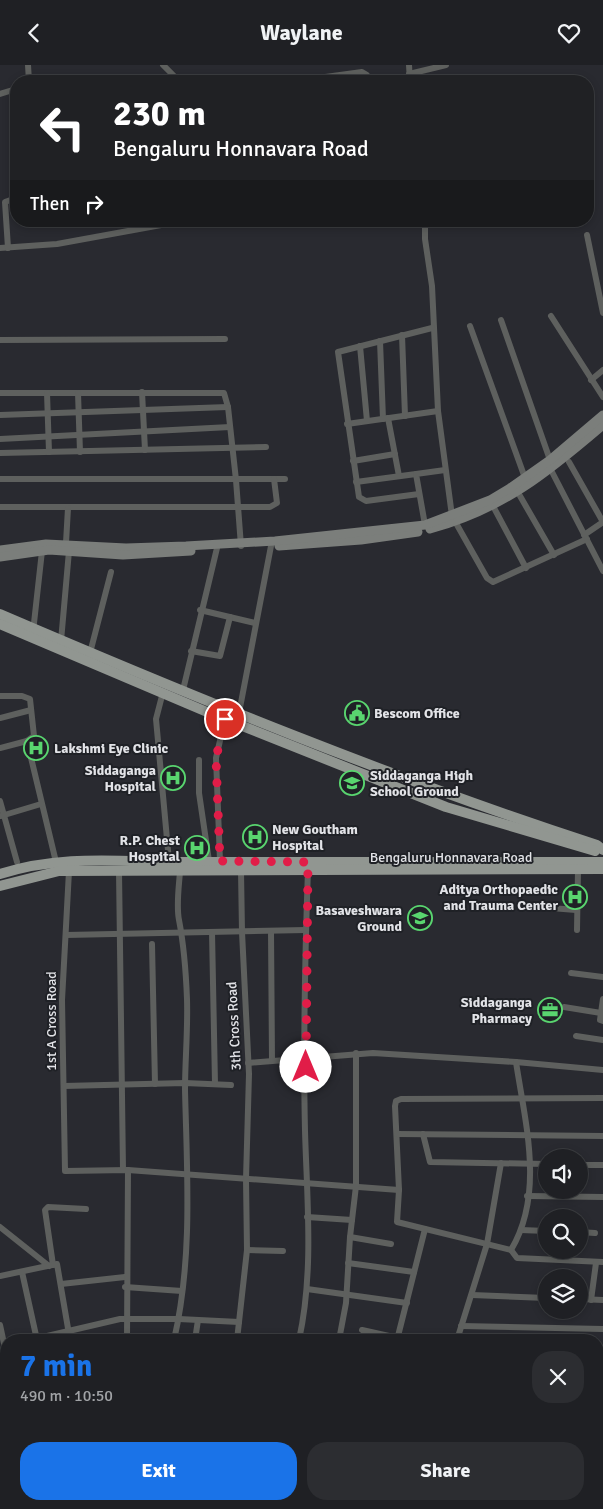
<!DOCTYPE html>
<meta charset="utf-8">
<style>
:root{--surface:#1f2024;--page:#2c2d31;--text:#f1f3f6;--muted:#a1a3a6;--line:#3c3e41;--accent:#1a73e8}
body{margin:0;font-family:Signika,sans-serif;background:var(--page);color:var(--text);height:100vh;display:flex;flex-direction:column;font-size:19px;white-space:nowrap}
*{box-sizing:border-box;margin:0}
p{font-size:16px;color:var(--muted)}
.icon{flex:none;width:28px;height:28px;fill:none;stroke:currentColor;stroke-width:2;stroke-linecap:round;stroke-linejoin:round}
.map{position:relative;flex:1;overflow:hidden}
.details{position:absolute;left:0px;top:1269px;width:604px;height:176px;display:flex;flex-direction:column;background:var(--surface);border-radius:20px 20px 0 0;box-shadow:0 2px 8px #0003,0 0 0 1px var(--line)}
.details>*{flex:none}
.hud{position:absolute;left:10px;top:10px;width:584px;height:152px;border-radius:20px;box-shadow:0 2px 8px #0003,0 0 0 1px var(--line);background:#202124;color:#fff;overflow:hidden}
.buttons{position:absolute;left:538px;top:1084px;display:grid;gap:10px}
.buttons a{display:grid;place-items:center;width:50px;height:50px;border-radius:50%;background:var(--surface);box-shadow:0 2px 8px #0003,0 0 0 1px var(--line);font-size:25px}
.pin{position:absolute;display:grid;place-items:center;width:42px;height:42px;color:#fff;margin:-21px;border:2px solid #fff;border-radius:50%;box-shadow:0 1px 5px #0007}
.me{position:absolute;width:55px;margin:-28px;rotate:0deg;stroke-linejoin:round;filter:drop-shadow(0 0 4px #0008)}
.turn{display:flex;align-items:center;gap:18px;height:105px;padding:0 20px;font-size:22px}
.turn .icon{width:65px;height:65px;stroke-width:2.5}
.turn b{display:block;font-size:35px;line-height:42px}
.then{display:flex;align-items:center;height:48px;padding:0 20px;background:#0003;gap:10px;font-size:19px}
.round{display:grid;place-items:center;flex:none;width:52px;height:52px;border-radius:20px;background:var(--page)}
.overview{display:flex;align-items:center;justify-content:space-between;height:85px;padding:0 20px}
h1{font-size:30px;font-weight:700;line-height:38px;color:var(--accent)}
.button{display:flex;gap:10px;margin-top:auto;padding:10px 20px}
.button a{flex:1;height:58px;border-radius:20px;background:var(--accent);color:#fff;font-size:20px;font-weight:700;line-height:58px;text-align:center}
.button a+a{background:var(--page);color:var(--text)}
header{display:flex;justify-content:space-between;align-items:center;height:65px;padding:0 20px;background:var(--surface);font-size:22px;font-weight:700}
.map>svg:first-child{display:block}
</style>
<header><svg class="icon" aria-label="back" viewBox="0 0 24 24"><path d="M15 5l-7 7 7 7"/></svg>Waylane<svg class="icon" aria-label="heart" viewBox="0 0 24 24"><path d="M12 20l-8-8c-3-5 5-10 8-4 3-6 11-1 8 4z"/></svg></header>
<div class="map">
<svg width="603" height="1444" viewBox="0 0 603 1444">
<rect width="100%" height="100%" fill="#292a30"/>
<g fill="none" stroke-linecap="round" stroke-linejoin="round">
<!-- street -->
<g stroke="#5e605e" stroke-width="6">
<polyline points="28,0 29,16"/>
<polyline points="163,0 179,16"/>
<polyline points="409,0 410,16"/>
<polyline points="409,9 446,0"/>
<polyline points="296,16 362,7 367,10 368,16"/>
<polyline points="0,29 16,24"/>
<polyline points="425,156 425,174 432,221 438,346 452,451 487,513 493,517 587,474"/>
<polyline points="587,170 603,248"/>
<polyline points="0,183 57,179 183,156"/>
<polyline points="8,183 5,137 16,133"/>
<polyline points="551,251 603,332"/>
<polyline points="501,255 550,395"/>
<polyline points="470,261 525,413"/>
<polyline points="402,270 405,351"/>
<polyline points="0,275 225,274"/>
<polyline points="380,276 383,354"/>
<polyline points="360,281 367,356"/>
<polyline points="591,315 603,305"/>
<polyline points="142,327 145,385"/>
<polyline points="0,328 224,328 228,342 236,415 241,481"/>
<polyline points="47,328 49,387"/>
<polyline points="78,328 80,387"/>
<polyline points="0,350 228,342"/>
<polyline points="388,353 399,411"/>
<polyline points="347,359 438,346"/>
<polyline points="0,374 230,362"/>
<polyline points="0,388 266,382"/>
<polyline points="353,396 395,389"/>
<polyline points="569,397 603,457"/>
<polyline points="550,403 603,506"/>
<polyline points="0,414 285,414"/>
<polyline points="356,417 416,409"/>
<polyline points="516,424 554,490"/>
<polyline points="419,429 366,436 359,432 338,287 432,263"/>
<polyline points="493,441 526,503"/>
<polyline points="0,442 270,442 277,438 274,414"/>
<polyline points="425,460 416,409 445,405"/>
<polyline points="584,470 603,457"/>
<polyline points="66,478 68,443"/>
<polyline points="200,545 255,558"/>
<polyline points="33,567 42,486"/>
<polyline points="61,576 69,486"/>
<polyline points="191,586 220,591 230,552"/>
<polyline points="90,588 111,507"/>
<polyline points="183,625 217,483"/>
<polyline points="163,627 156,654 169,796"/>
<polyline points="0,631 22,631 30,634 34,671 27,676 0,683"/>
<polyline points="239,648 271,481"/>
<polyline points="0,653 31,645"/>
<polyline points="27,676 56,797"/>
<polyline points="199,695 199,728 209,796"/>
<polyline points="0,736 17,797"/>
<polyline points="1,751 41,739"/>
<polyline points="220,796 216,693 225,654"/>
<polyline points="69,806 62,935 65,1106 128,1105 399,1125"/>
<polyline points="119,806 123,1105"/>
<polyline points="526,841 576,845"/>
<polyline points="577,865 578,805"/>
<polyline points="271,866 272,995"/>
<polyline points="212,867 215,1019"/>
<polyline points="66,870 306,865"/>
<polyline points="152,879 155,1019"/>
<polyline points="571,908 603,912"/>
<polyline points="603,934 600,955 603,956"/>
<polyline points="564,942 601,948"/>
<polyline points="576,971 603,975"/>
<polyline points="248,998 373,988 516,997 603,1005"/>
<polyline points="64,1021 185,1018 231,1020"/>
<polyline points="603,1033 401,1034 396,1036 395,1041 399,1125 397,1157 511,1185 517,1193 603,1197"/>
<polyline points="397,1069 603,1071"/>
<polyline points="423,1069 430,1097 546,1099"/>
<polyline points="579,1100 603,1100"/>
<polyline points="527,1131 603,1132"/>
<polyline points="307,1152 352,1155"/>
<polyline points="0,1162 49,1201"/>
<polyline points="521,1165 546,1166"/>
<polyline points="579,1167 595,1168"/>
<polyline points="350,1172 391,1179"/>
<polyline points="247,1185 283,1186"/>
<path d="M511,1185C545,1128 525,1057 516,997"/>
<polyline points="348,1198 414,1207"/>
<polyline points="53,1200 45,1145 48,1142 86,1144"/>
<polyline points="22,1207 37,1275"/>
<polyline points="0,1211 57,1199 70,1275"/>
<polyline points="61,1219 125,1212"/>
<polyline points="125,1222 182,1226"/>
<polyline points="307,1224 407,1238"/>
<polyline points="472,1230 546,1233"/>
<polyline points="579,1234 603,1235"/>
<polyline points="591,1235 596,1198"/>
<polyline points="0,1260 6,1288"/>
<polyline points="461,1261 603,1264"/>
<polyline points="362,1265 398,1273"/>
<polyline points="30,1275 120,1254 179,1254 239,1257"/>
<polyline points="127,1275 128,1105"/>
<path d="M174,1275C193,1193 187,1108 185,1025C185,995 188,965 187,934C186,908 184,881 179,855C176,840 179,822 180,806"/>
<polyline points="195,1275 198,1255"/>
<polyline points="237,1275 247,1185 246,1114 249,1009 242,867 241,806"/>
<path d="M299,1275C314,1207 307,1135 305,1066C303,980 305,890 308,804"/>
<polyline points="339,1275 346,1238 350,1172 356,1121 356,988"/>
<polyline points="397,1275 425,1164"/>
<polyline points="457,1275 487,1179 501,1098"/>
<polyline points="598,1291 603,1291"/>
<polyline points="598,1342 603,1342"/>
<polyline points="598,1385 603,1385"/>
<polyline points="598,1419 603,1420"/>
<polyline points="44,1439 45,1444"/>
<polyline points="76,1439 76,1444"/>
<polyline points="114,1439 114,1444"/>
<polyline points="148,1439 148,1444"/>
<polyline points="252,1439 253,1444"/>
<polyline points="476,1439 539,1444"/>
<polyline points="184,1444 184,1439"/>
<polyline points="227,1444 227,1439"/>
<polyline points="301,1444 301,1439"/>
<polyline points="363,1444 364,1439"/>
<polyline points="417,1444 419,1439"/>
</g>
<!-- secondary -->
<g stroke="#7b7e7b" stroke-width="9">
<path d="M430,464C503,444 547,408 603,360"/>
<polyline points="279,481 361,475 418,467"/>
<polyline points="0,485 46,479 126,483 186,481 275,476 425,460 490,435 510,423 550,395 603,350"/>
<polyline points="0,492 49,485 123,490 191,486"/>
<polyline points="0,1378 6,1378"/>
<polyline points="347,1439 358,1444"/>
</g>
<!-- primary -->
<g stroke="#919691" stroke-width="10">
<path d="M0,549C196,633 394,714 597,780L603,785"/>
<polyline points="0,559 207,647 446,742 595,786"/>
<path d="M0,809C63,789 120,797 184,797C323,796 463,797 603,797"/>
<polyline points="0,821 59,806 603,804"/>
</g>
</g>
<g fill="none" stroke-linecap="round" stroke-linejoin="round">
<!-- route -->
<polyline stroke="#e11d48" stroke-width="9" stroke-dasharray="0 16.2" points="225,654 216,693 220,796 308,797 306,1002"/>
</g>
<!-- icons -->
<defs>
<symbol id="civic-ring" viewBox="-11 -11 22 22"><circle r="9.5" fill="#1f2126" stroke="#59d56f" stroke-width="1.5"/><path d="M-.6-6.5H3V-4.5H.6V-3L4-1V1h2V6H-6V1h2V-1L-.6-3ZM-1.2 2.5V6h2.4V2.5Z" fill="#59d56f"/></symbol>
<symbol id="hospital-ring" viewBox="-11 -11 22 22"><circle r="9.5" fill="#1f2126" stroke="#59d56f" stroke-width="1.5"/><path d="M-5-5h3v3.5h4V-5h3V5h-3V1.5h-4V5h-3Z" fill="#59d56f"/></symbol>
<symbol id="school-ring" viewBox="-11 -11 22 22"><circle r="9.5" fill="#1f2126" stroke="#59d56f" stroke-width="1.5"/><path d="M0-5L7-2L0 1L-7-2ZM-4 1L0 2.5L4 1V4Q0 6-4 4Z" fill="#59d56f"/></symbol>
<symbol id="office-ring" viewBox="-11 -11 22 22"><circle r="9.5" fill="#1f2126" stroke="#59d56f" stroke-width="1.5"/><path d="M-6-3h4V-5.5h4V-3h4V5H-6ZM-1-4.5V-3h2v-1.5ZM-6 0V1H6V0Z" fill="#59d56f"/></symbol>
</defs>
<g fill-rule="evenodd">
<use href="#civic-ring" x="343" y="634" width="28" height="28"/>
<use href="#hospital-ring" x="22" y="669" width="28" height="28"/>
<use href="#hospital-ring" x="159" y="699" width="28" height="28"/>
<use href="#school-ring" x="338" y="704" width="28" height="28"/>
<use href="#hospital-ring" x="241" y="758" width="28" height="28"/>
<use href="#hospital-ring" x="183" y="769" width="28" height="28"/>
<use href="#hospital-ring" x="561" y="818" width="28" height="28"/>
<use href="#school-ring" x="406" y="839" width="28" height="28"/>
<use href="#office-ring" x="536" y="931" width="28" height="28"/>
</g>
<g text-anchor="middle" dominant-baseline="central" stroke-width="4" stroke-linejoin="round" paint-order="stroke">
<!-- poi labels -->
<g font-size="14" font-weight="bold" fill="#e2e3e7" stroke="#1f2126" text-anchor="end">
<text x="374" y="648" text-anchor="start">Bescom Office</text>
<text x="54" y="683" text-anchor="start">Lakshmi Eye Clinic</text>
<text x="156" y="705">Siddaganga<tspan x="156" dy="16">Hospital</tspan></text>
<text x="370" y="710" text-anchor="start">Siddaganga High<tspan x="370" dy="16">School Ground</tspan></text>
<text x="272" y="764" text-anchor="start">New Goutham<tspan x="272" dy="16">Hospital</tspan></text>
<text x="180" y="775">R.P. Chest<tspan x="180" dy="16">Hospital</tspan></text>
<text x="558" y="824">Aditya Orthopaedic<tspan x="558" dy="16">and Trauma Center</tspan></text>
<text x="402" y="845">Basaveshwara<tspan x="402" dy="16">Ground</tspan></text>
<text x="532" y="937">Siddaganga<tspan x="532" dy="16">Pharmacy</tspan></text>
</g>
<!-- street labels -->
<g font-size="14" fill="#e2e3e7" stroke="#1f2126">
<text x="451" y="792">Bengaluru Honnavara Road</text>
<text transform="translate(51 956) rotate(-90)">1st A Cross Road</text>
<text transform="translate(234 961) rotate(-93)">3th Cross Road</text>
</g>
</g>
</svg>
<div class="buttons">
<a><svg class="icon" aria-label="sound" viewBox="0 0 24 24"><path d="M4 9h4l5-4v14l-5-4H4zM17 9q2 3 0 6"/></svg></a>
<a><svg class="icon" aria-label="search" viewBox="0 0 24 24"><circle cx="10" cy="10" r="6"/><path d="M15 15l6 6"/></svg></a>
<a><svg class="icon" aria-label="layers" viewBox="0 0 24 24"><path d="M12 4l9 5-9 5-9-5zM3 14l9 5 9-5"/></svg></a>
</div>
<div class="pin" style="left:225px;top:654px;background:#d93025"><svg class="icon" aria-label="arrive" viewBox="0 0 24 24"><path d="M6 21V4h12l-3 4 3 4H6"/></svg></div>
<svg class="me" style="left:306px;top:1002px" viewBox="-20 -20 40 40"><circle r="19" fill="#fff"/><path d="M0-13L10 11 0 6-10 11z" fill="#e11d48"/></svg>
<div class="hud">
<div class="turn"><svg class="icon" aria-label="left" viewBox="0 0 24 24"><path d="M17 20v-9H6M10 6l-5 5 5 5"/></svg><div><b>230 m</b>Bengaluru Honnavara Road</div></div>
<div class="then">Then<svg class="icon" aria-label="right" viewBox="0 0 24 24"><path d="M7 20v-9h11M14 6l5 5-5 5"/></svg></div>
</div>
<section class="details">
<div class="overview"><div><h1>7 min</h1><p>490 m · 10:50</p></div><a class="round"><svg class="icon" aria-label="close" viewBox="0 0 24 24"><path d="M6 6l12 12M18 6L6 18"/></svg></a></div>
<div class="button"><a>Exit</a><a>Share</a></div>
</section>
</div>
